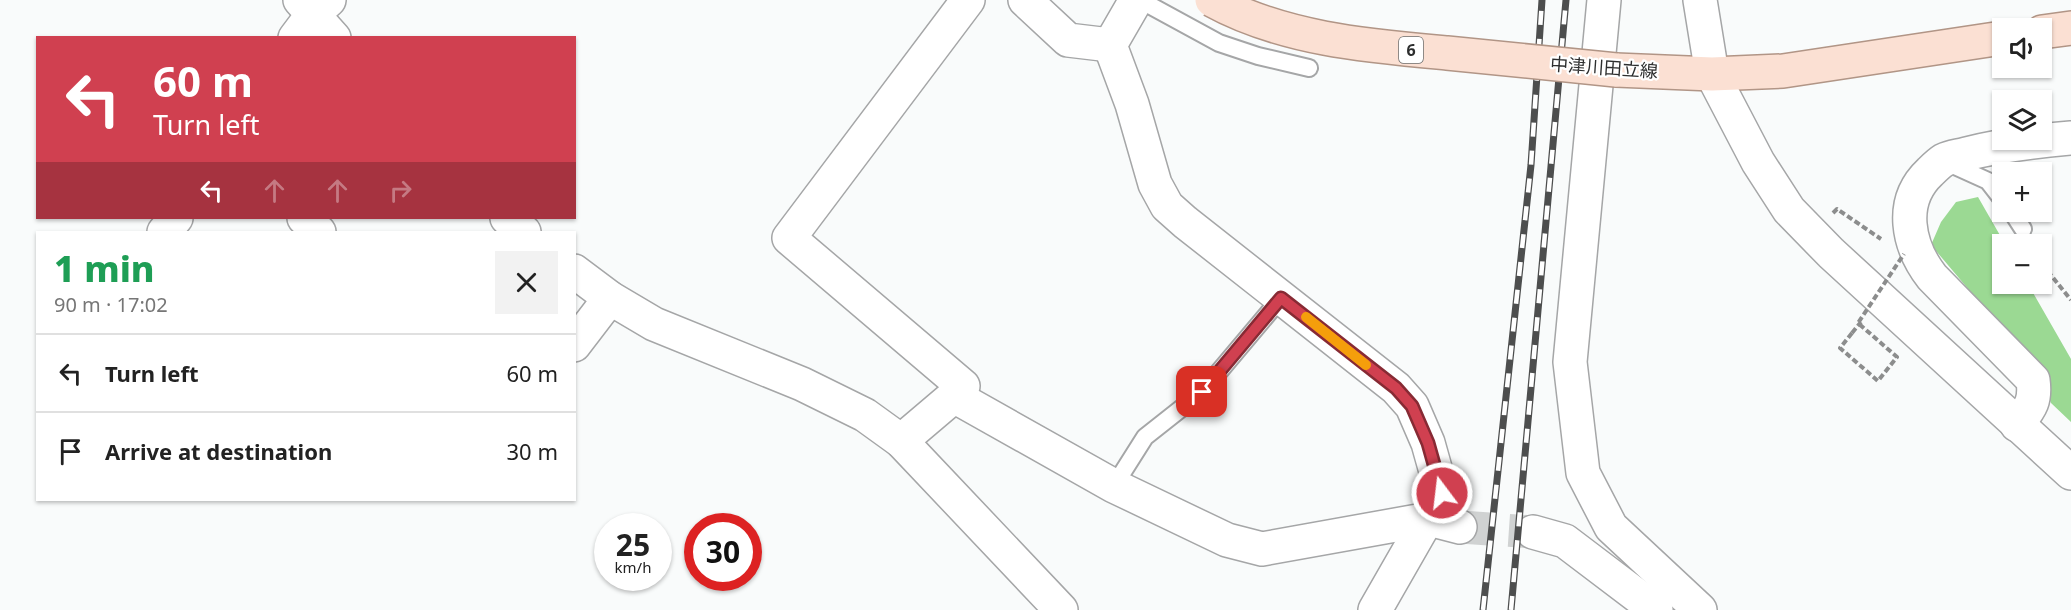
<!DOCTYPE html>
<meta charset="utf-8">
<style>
:root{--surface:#fff;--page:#f2f2f2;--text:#222;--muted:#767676;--line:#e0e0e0}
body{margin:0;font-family:"Noto Sans","Noto Sans JP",sans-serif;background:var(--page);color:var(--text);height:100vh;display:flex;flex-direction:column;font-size:22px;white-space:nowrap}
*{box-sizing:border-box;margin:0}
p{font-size:20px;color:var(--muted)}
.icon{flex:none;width:33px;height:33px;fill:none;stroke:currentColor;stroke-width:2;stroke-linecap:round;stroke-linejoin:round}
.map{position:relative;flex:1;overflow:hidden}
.sheet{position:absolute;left:36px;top:231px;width:540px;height:270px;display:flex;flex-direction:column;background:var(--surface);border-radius:0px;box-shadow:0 2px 4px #0004}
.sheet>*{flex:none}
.banner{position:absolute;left:36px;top:36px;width:540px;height:183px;border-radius:0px;box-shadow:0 2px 4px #0004;background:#d04050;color:#fff;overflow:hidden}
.fabs{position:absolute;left:1992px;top:18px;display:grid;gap:12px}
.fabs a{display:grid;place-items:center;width:60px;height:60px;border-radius:0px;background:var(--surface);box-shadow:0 2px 4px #0004;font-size:30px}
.speed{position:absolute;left:594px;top:513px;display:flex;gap:12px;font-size:30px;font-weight:700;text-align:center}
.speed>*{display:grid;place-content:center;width:78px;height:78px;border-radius:50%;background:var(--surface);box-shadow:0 2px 4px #0004;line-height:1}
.speed small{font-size:15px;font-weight:400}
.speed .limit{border:9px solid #d22;background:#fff;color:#111}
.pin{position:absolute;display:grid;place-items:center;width:51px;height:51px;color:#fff;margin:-26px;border-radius:12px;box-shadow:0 3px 9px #0006}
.me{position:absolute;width:66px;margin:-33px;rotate:345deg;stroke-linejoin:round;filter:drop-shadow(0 0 4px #0008)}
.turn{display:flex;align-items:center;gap:21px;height:126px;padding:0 18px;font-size:27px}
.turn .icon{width:78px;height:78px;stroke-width:2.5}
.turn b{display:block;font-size:42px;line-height:51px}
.lanes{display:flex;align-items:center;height:57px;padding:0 18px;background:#0003;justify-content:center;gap:30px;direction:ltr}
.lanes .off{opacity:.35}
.round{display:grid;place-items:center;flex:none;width:63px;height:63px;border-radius:0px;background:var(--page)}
.headline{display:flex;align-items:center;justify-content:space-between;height:102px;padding:0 18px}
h1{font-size:36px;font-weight:800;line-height:45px;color:#1e9e55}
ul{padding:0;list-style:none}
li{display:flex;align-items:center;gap:18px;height:78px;padding:0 18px;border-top:2px solid var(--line)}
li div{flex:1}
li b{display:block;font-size:22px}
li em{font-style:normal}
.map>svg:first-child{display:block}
</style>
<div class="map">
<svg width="2071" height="610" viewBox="0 0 2071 610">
<rect width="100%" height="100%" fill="#f9fbfb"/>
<!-- forest -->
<polygon fill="#9bd993" points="1978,197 2005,244 2002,244 2002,284 2028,284 2071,359 2071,422 2051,403 2036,369 1931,245 1941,222 1956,202"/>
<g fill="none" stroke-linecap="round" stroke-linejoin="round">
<!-- minor-tunnel -->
<polyline stroke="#d0d2d2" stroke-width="33" stroke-dasharray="33 16" stroke-linecap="butt" points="1460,527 1533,532"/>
<defs>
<g id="service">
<polyline points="1140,0 1219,43 1258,56 1309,68"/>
<polyline points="1946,162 1988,181 2002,199"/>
<polyline points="2012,212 2023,229"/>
<polyline points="1114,486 1145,437 1202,392 1281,298"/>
</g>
<g id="minor">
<polyline points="1025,0 1068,40 1110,45"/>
<polyline points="1136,0 1110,45 1132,104 1155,184 1167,206 1185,222 1396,388 1412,406 1428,443 1442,493 1375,610"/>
<polyline points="1604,0 1570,362 1583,473 1611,527 1700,610"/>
<polyline points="295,38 313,14 329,0"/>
<polyline points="304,218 319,232"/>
<polyline points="164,232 176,218"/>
<polyline points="574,345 610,298"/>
<polyline points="954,396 963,386 789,238 968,0"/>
<path d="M2017,425C2030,408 2036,402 2033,380L1932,277C1908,246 1898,202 1930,172C1934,168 1939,163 1944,160C1950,157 1959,156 1966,154C2000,145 2036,141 2071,138"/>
<polyline points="901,441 954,396 1114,486 1227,540 1262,549 1429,519 1460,527"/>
<polyline points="1533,532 1565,541 1656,610"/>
</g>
<g id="tertiary">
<polyline points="300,0 334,38"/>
<polyline points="1700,0 1712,74 1758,162 1789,210 1831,253 2071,473"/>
<polyline points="507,218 524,232"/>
<polyline points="574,271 610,298 654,324 802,384 865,415 901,441 1061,610"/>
</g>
<g id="primary">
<polyline points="2042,32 2071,28"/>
<polyline points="1616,70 1712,74 1783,71 2002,38"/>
</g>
</defs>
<!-- service casing -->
<use href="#service" stroke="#a5a6a7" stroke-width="20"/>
<!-- minor casing -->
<use href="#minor" stroke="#a5a6a7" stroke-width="36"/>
<!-- tertiary casing -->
<use href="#tertiary" stroke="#a5a6a7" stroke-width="36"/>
<!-- primary casing -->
<use href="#primary" stroke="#b19586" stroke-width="36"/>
<!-- path -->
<g stroke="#8c8d8d" stroke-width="4" stroke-dasharray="6 3" stroke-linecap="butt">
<polyline points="1833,213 1837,209 1881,239"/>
<polyline points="2042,264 2071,300"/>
<polyline points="1852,333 1861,322"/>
</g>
<!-- service -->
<use href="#service" stroke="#fff" stroke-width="16"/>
<!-- minor -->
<use href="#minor" stroke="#fff" stroke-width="33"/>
<!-- tertiary -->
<use href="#tertiary" stroke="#fff" stroke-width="33"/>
<!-- primary -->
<use href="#primary" stroke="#fbe0d3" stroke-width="33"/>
<defs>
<g id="rail">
<polyline points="1483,610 1531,165 1542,0"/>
<polyline points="1511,610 1566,0"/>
</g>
</defs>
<!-- rail casing -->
<use href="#rail" stroke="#4d4e4e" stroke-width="7"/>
<!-- rail -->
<use href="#rail" stroke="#fff" stroke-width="4.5" stroke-dasharray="14" stroke-linecap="butt"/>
<defs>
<path id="primary-bridge" d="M1212,0C1283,39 1368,46 1447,53C1504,59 1560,64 1616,70"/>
</defs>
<!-- primary-bridge casing -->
<use href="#primary-bridge" stroke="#b19586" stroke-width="36" stroke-linecap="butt"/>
<!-- path-bridge -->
<polyline stroke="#8c8d8d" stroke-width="4" stroke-dasharray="6 3" stroke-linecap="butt" points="1852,333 1840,348 1878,381 1897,357 1858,323 1904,254"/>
<!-- primary-bridge -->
<use href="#primary-bridge" stroke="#fbe0d3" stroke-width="33"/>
</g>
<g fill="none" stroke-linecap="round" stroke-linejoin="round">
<defs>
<polyline id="route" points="1202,392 1281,298 1396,388 1412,406 1428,443 1442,493"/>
</defs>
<!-- route casing -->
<use href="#route" stroke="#872a34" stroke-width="15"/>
<!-- route -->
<use href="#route" stroke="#d04050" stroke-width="10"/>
<!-- slow -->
<polyline stroke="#f59e0b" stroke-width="10" points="1306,317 1366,365"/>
</g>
<g text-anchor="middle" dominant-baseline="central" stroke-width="4.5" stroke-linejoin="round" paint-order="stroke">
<!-- shield labels -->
<rect fill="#fff" stroke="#6c6d6d" stroke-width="1.5" x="1399" y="37" width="24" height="26" rx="4.5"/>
<g font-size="16" font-weight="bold" fill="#2d2e2e">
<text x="1411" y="50">6</text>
</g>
<!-- street labels -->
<g font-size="18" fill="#2d2e2e" stroke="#fff">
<text transform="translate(1604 67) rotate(4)">中津川田立線</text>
</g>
</g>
</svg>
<div class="fabs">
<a><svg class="icon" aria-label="sound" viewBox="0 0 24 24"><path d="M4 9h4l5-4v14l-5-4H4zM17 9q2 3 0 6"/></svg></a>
<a><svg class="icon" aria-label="layers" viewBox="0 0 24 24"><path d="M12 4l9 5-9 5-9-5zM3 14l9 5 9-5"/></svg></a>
<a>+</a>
<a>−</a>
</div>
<div class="speed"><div>25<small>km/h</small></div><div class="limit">30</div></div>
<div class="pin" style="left:1202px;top:392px;background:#d93025"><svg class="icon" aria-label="arrive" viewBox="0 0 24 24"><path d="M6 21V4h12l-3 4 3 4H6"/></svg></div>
<svg class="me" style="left:1442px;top:493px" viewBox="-20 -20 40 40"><circle r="17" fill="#d04050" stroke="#fff" stroke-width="3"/><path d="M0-11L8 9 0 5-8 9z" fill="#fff"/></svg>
<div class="banner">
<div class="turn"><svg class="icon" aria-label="left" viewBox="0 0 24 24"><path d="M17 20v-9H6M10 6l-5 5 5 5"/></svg><div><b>60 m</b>Turn left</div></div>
<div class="lanes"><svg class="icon" aria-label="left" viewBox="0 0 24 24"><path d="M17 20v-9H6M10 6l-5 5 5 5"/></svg><svg class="icon off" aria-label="ahead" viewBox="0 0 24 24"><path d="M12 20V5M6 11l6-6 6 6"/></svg><svg class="icon off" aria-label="ahead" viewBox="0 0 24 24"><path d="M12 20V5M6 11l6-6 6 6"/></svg><svg class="icon off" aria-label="right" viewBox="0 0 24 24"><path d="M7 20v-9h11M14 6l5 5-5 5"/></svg></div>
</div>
<section class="sheet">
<div class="headline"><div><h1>1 min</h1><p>90 m · 17:02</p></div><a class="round"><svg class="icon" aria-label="close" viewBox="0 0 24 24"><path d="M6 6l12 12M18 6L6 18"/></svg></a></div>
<ul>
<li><svg class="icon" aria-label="left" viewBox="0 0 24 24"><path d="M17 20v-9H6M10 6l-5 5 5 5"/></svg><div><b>Turn left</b></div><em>60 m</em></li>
<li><svg class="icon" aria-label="arrive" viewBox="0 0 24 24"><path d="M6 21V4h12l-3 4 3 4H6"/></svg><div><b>Arrive at destination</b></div><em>30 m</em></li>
</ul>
</section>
</div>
